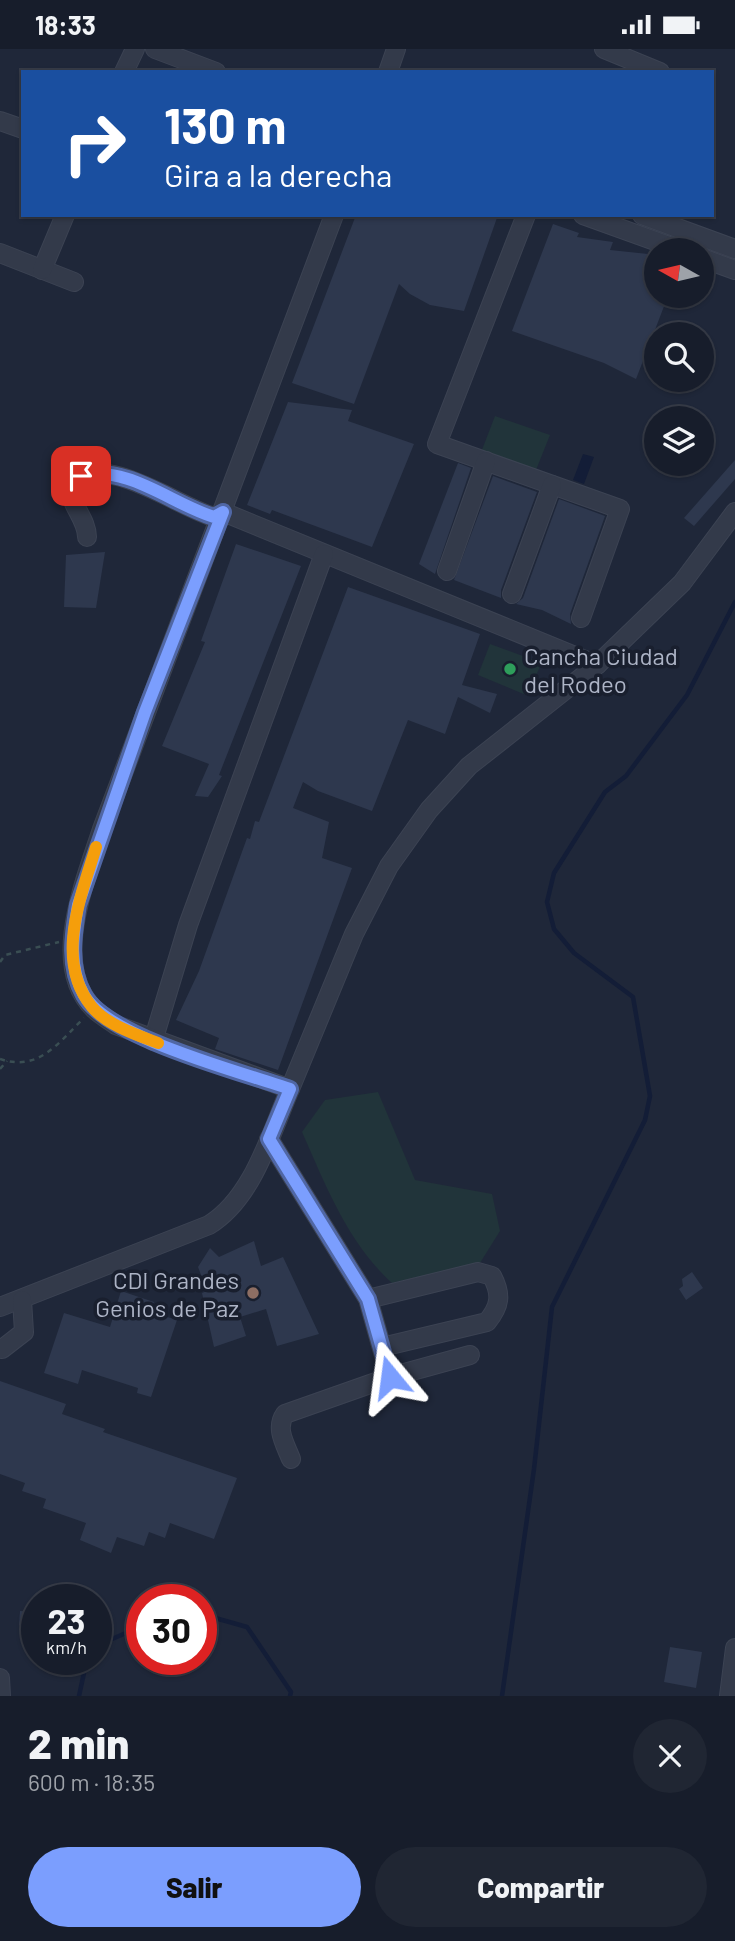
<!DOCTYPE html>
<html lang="es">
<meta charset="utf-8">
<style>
:root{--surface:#171d2b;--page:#202633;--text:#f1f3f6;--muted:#9ea2a9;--line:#363b47;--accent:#7b9efe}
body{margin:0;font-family:Barlow,sans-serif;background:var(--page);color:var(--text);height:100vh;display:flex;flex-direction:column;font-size:26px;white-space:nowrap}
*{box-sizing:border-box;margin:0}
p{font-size:23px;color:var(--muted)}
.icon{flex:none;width:38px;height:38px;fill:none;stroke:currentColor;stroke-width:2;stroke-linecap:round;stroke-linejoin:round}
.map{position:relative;height:1647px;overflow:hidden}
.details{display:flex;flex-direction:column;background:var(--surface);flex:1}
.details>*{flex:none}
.guide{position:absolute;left:21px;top:21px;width:693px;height:147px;border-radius:0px;box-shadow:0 2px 5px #0004,0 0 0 2px var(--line);background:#1a4fa0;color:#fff;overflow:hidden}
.needle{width:46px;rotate:278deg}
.buttons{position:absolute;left:644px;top:189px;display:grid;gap:14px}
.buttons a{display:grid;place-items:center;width:70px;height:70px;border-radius:50%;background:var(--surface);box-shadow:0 2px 5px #0004,0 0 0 2px var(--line);font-size:35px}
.speed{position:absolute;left:21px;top:1535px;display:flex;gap:14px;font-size:35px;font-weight:700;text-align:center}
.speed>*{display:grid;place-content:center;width:91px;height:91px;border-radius:50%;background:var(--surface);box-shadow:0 2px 5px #0004,0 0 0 2px var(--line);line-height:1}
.speed small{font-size:18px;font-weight:400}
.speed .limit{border:10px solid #d22;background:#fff;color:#111}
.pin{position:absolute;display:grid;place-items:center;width:60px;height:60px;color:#fff;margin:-30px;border-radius:14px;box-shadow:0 4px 10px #0006}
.me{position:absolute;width:77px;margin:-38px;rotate:344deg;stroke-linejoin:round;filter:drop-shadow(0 0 5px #0008)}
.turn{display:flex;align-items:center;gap:24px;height:147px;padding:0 28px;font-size:32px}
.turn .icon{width:91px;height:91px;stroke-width:2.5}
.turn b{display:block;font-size:49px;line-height:60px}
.round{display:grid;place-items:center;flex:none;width:74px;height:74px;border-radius:37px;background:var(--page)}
.headline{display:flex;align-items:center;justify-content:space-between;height:119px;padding:0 28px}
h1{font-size:42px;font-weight:800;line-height:52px}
.action{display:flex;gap:14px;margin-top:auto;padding:14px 28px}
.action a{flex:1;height:80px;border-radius:42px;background:var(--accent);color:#111;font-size:28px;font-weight:800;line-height:80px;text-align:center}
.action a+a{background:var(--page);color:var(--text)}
.status{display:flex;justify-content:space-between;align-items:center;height:49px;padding:0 35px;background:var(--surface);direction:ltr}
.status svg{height:19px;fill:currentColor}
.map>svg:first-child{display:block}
</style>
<div class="status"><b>18:33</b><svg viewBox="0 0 49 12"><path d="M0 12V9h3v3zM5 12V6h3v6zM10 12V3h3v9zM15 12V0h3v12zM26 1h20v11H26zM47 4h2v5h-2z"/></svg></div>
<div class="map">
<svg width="735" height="1647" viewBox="0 0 735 1647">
<rect width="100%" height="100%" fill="#1f2739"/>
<!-- green -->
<g fill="#21343a">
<polygon points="495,367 550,386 534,426 480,406"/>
<polygon points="490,595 542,614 526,646 478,626"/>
<path d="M378,1043L415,1131L492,1145L500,1182L480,1214L392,1234C348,1194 326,1137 302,1083L325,1051Z"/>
</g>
<!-- water -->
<polygon fill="#131d37" points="583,405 594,408 584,435 573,431"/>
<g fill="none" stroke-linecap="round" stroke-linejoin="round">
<!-- stream -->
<g stroke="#131d37" stroke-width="4.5">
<polyline points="201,1565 247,1578 291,1643 290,1647"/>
<polyline points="96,1597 142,1577"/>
<polyline points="79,1647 87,1610"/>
<polyline points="502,1647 534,1420 552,1258 645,1071 650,1047 633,948 574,904 554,880 547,853 554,824 605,743 626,727 687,646 735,553"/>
</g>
</g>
<!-- building -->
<g fill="#2e384e">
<polygon points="356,166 498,166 464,262 430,256 410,245 399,235 354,355 292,334"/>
<polygon points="553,175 579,184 577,188 613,193 610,201 648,205 646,208 656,212 656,247 668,247 636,330 604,314 512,282"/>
<polygon points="288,353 352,361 348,372 414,395 372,498 272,461 270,465 247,456"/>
<polygon points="735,411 735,430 694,477 684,469"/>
<polygon points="458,414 471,419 435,525 419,515"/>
<polygon points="493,427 537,443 501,541 501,549 454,531"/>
<polygon points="559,450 605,467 570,565 571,575 542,561 516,555 523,549"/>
<polygon points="236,495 301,517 219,726 222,727 208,748 195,747 209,715 162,697 205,593 201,592"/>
<polygon points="105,503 96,559 64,558 66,506"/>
<polygon points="348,538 480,585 462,636 497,645 490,664 458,648 445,685 408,671 372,762 318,742 303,733 293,759 329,773 322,809 352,819 278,1021 215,1000 219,989 176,971 199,922 247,789 250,790 255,772 259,773"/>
<polygon points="254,1192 261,1217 283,1208 319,1285 277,1297 266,1260 240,1268 246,1287 214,1298 202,1244 207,1242 198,1218 210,1199 219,1208"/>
<polygon points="692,1223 703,1239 686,1251 679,1240 683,1237 682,1230"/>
<polygon points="121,1242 154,1253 151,1263 177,1271 151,1348 137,1344 138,1339 82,1321 78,1335 44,1324 64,1264 110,1278"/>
<polygon points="0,1332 66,1355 62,1365 105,1380 103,1383 237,1429 214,1490 170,1474 165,1489 149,1483 144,1497 117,1488 111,1504 80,1491 86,1474 43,1459 46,1450 22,1442 25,1434 0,1425"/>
<polygon points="20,1562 34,1563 33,1577 19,1576"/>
<polygon points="670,1598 702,1603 696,1639 664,1633"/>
</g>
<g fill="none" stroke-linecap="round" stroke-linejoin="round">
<defs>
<g id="minor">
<polyline points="155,0 216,23"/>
<polyline points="604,0 660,23"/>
<polyline points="124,23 135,0"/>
<polyline points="388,23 396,0"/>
<polyline points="0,72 23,80"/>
<polyline points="526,166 437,395 620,460 581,569"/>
<polyline points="583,166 680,201"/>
<polyline points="642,166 735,200"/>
<polyline points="0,204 74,233"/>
<polyline points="702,209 735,221"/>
<polyline points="42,221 65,166"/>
<path d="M87,488C87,467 64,452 72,431C107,405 179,458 214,468L223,463L597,616"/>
<polyline points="447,522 486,412"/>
<polyline points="512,545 552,436"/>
<polyline points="153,992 188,876 324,505"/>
<polyline points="290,1040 354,885 389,817 429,761 469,717 597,616 682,534 735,463"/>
<path d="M269,1090L368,1250L390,1328L285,1365C275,1379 285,1395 291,1410"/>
<path d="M368,1250L478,1223L492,1227C502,1246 500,1257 487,1273L382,1298"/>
<path d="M0,1258L209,1176C253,1149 270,1086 290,1040L116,976C109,971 100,966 94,960C49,916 86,830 102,780L334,166"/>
<polyline points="2,1300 24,1283 22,1251"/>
<polyline points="390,1328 470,1306"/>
<polyline points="0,1629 1,1647"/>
<polyline points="729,1647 735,1599"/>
</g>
</defs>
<!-- minor casing -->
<use href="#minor" stroke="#3c4353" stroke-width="20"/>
<!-- path -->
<g stroke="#3a4e53" stroke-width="2.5" stroke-dasharray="5 5" stroke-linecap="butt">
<polyline points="0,913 5,906 59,893"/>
<path d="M0,1010C39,1023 58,994 84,969"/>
<polyline points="0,1020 7,1012"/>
</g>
<!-- minor -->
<use href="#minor" stroke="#333a4a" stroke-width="18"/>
</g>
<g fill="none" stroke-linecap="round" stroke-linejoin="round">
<defs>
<path id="route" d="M81,427C129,416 171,455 214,468L223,463L145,663L78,856C73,886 68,918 84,946C108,989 242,1023 290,1040L269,1090L368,1250L390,1328"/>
</defs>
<!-- route casing -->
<use href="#route" stroke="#5067a5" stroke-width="18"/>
<!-- route -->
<use href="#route" stroke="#7b9efe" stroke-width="12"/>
<!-- slow -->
<path stroke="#f59e0b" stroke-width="12" d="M96,798C81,847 54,912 92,958C107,976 137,986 158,994"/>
</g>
<!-- markers -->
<circle fill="#2e9e5b" stroke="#191f2e" stroke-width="2.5" cx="510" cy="620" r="7"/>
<circle fill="#8d6e63" stroke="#191f2e" stroke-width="2.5" cx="253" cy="1244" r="7"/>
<g text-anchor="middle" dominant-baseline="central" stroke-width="7" stroke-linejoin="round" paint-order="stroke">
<!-- poi labels -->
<g font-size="24" fill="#adb4c6" stroke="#191f2e" text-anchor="start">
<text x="524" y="606">Cancha Ciudad<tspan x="524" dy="28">del Rodeo</tspan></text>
<text x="239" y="1230" text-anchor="end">CDI Grandes<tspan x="239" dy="28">Genios de Paz</tspan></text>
</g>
</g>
</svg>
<div class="buttons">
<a><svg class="needle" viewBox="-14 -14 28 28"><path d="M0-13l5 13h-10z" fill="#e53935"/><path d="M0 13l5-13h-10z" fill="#9ea2a9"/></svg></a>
<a><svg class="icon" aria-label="search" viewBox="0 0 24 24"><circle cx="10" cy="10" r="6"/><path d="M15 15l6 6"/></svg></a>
<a><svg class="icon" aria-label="layers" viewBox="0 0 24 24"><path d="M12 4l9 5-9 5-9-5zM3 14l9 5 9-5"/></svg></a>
</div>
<div class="speed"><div>23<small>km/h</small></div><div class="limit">30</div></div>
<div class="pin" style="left:81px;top:427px;background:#d93025"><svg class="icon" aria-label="arrive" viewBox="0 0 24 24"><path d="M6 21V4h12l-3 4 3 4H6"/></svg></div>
<svg class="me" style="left:390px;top:1328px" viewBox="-20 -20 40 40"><path d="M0-17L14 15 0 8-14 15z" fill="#7b9efe" stroke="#fff" stroke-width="4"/></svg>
<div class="guide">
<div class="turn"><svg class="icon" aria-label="right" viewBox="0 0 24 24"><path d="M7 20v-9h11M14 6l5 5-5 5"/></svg><div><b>130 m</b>Gira a la derecha</div></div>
</div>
</div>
<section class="details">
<div class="headline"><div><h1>2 min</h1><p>600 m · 18:35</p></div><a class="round"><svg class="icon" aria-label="close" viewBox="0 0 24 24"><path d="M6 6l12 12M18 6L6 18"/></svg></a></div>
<div class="action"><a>Salir</a><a>Compartir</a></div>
</section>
